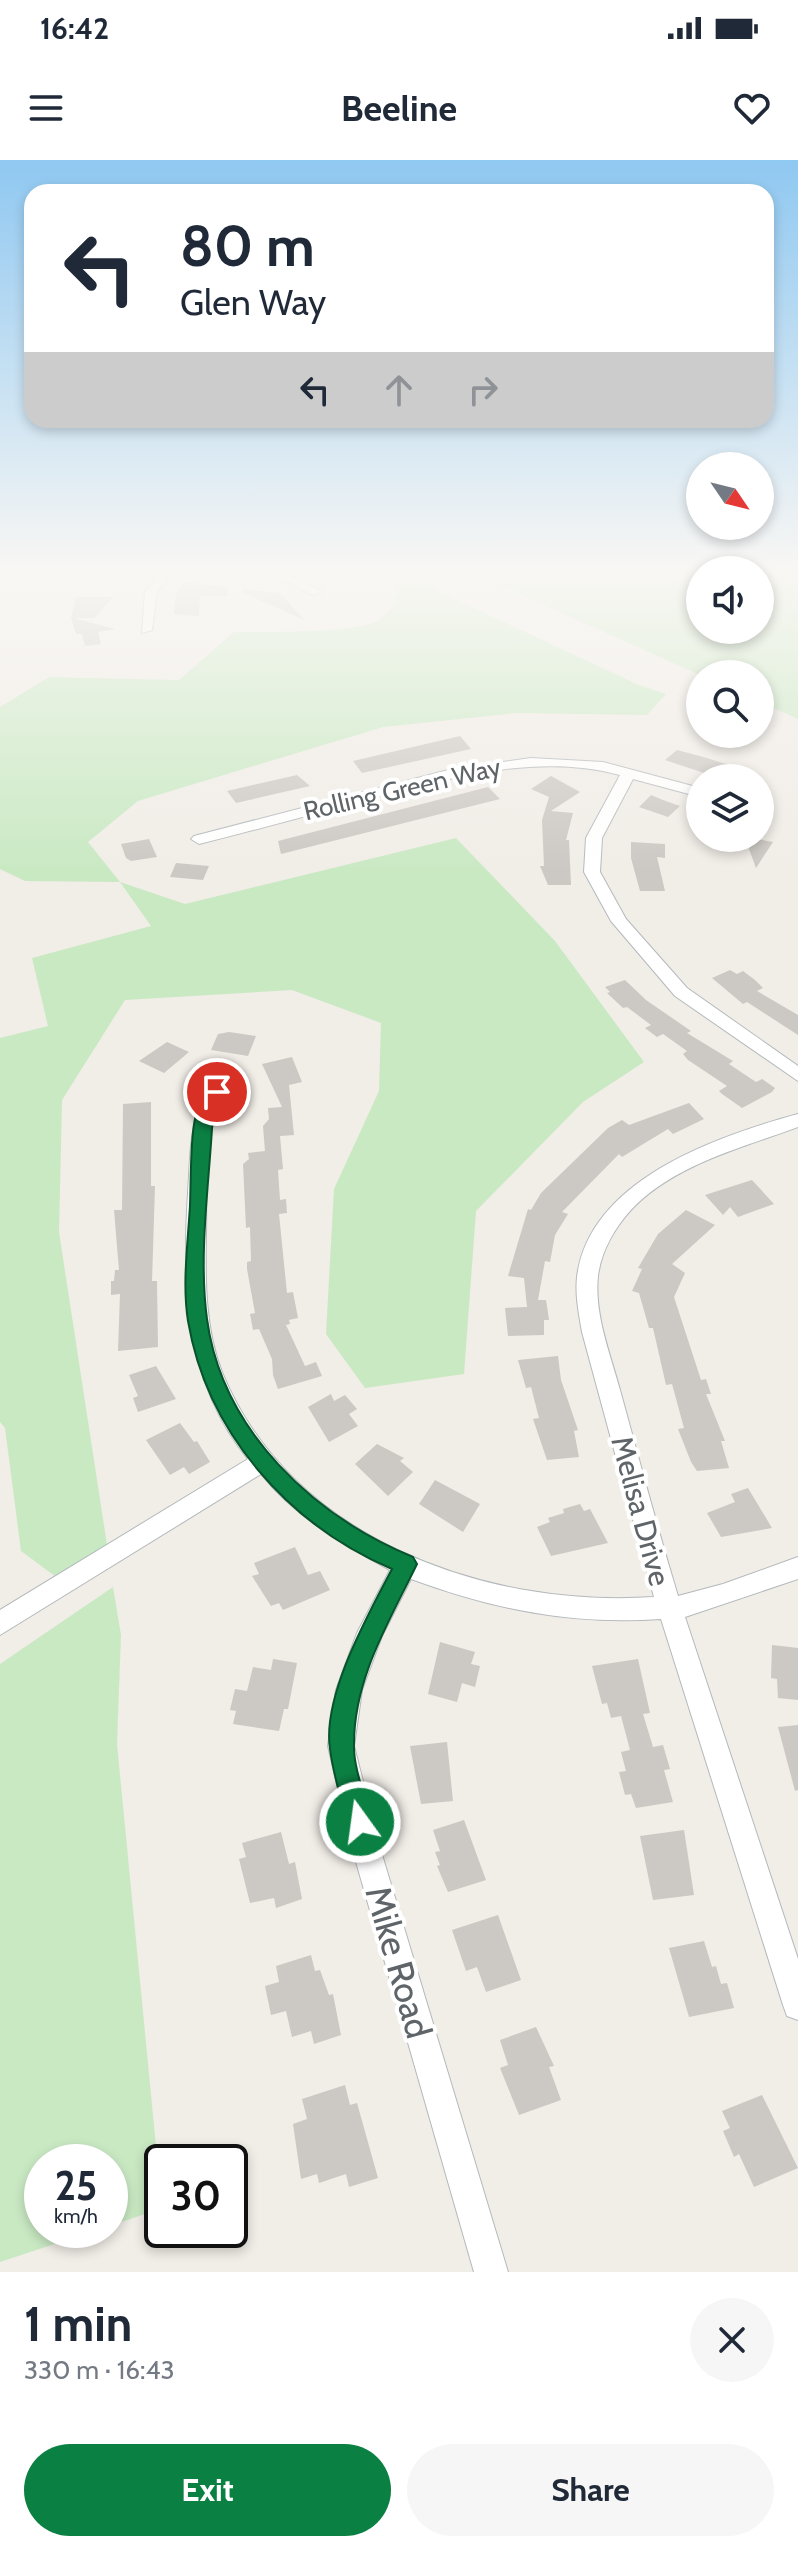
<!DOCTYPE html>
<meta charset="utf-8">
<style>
:root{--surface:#fff;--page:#f6f6f7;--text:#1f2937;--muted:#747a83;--accent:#0b8043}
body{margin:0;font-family:Cabin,sans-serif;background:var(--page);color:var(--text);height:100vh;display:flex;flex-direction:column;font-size:30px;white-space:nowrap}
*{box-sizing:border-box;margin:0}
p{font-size:26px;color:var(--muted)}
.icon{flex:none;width:44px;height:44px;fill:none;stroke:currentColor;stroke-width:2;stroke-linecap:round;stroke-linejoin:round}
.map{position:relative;height:2112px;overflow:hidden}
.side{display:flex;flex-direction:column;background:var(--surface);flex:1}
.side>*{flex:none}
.banner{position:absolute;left:24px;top:24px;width:750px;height:244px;border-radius:24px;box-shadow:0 4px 12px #0003;background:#fff;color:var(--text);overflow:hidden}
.needle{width:52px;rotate:125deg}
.controls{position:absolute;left:686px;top:292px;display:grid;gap:16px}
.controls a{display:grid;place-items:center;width:88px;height:88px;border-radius:50%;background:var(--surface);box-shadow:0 4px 12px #0003;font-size:40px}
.speed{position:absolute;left:24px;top:1984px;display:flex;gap:16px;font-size:40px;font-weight:700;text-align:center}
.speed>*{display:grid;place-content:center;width:104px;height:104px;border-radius:50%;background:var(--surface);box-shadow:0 4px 12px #0003;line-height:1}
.speed small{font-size:20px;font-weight:400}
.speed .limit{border:4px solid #111;border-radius:12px;background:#fff;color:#111}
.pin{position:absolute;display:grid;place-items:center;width:68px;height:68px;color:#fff;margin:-34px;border:4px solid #fff;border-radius:50%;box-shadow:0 2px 8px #0007}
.me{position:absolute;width:88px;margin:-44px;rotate:346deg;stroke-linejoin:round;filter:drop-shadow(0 0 6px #0008)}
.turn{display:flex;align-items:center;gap:28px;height:168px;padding:0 24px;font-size:36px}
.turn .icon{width:104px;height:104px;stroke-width:2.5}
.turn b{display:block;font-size:56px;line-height:68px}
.lanes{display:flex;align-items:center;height:76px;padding:0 24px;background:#0003;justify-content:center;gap:40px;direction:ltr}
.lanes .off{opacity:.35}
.round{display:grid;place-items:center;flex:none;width:84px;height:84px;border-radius:42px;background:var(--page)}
.head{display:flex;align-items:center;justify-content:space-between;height:136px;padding:0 24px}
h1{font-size:48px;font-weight:800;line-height:60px}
.cta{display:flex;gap:16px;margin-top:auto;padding:16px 24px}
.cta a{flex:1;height:92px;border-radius:48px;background:var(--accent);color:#fff;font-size:32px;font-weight:800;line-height:92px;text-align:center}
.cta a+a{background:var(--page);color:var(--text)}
.status{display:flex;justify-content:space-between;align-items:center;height:56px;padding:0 40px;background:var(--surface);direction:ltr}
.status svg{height:22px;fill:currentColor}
header{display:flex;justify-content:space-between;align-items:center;height:104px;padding:0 24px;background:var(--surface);font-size:36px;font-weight:800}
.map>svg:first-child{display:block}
</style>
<div class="status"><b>16:42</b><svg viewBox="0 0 49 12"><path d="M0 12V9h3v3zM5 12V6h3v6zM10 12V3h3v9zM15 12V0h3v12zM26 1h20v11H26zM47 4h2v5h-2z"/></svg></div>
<header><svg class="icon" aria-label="menu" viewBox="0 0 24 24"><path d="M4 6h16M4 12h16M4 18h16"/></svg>Beeline<svg class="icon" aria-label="heart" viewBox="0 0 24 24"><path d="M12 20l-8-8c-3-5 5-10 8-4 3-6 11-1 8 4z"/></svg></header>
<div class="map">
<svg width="798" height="2112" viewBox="0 0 798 2112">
<rect width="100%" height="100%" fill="#f1ede7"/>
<!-- green -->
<g fill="#c9e9c3">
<path d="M401,414L639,525L666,534L647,555L516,553L383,567L138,641L88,682L120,722L185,744L456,678L555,781L644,902L583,942L476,1051L464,1214L365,1228L326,1174L334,1029L379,931L381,863L292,830L125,840L62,940L59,1072L107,1385L56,1417L21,1391L5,1268L0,1262V878L48,866L32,798L151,766L120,722L25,721L0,709V547L49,517L179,520L234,472C260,472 357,473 377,461C395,450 399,433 401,414Z"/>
<polygon points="475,414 700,414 700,470 760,470 760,414 798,414 798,559 760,542 760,514 700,515"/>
<polygon points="113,1427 121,1475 117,1584 162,2048 110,2066 110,2002 42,2002 42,2070 97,2070 0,2102 0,1504"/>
</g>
<!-- building -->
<g fill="#ccc8c3">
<polygon points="185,422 228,427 227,436 200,436 199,456 174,454 176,433"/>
<polygon points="243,429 280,433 304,460 242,432"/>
<polygon points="76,437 113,437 94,458 74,458 115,469 98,472 101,484 85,486 82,474 76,474 71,458"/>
<polygon points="460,576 471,589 362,613 353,601"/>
<polygon points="677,590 707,598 729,605 716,617 665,600"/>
<polygon points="297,615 310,626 236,643 227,631"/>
<polygon points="551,616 580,632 551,651 573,653 566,680 569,680 571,725 548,725 540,706 544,706 542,660 549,637 531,629"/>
<polygon points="488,627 500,639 281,694 278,681"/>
<polygon points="651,635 663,640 680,646 668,657 639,647"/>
<polygon points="751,678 773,682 756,708 749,689"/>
<polygon points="149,679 157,697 131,701 126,698 121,684"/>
<polygon points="631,682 665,684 665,698 657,697 665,731 640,731 631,698"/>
<polygon points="176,703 209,706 203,720 170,717"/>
<polygon points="730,810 737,814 743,811 755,820 763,828 757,831 798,855 798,875 747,842 743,844 712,818"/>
<polygon points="625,820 646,840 691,871 687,873 733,901 729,904 756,922 762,919 775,928 772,932 742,948 722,934 719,931 727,926 688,900 683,894 687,891 663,874 657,877 645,868 651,865 627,847 623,848 607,833 610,832 605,827"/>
<polygon points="229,872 256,876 248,896 211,890 218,874"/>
<polygon points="167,882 189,892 164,913 139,901"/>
<polygon points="292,897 302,922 289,925 294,975 280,976 283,1009 278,1010 280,1040 286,1039 287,1053 279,1054 287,1133 293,1132 298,1158 289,1160 290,1164 286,1165 305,1206 316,1202 322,1216 278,1229 273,1215 272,1199 259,1169 253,1170 250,1154 255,1153 247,1109 247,1102 251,1101 250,1067 246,1068 243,1004 249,999 248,993 265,991 263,966 269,959 268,948 282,947 262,904"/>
<polygon points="151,942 151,1026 155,1026 152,1121 157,1121 158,1187 118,1191 120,1134 111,1135 111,1121 114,1121 115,1110 119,1110 114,1050 122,1050 123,944"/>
<polygon points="689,943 704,959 673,974 668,969 622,997 619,994 562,1052 568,1054 555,1075 550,1102 545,1101 538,1140 546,1140 547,1146 549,1160 544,1160 544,1175 508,1176 505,1148 527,1147 524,1118 508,1116 528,1049 531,1050 541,1033 608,968 622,960 629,965"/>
<polygon points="752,1020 774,1044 738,1057 730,1047 723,1055 705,1035"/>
<polygon points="686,1050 715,1065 672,1104 685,1113 674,1137 701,1220 706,1219 711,1234 706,1234 725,1281 721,1281 729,1308 697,1311 691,1302 678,1269 684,1268 672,1224 666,1225 653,1168 649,1168 639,1133 632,1131 642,1109 638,1108 658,1074"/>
<polygon points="558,1196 561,1220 578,1270 574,1271 579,1297 547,1300 533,1259 539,1258 531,1227 526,1228 518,1200"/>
<polygon points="156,1206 176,1239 138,1252 133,1238 138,1236 129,1215"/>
<polygon points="331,1234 334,1241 345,1235 357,1249 349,1254 358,1266 329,1282 308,1247"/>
<polygon points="180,1263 194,1282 197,1281 210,1302 189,1314 184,1307 170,1315 146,1280"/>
<polygon points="377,1284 404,1298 400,1301 413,1312 388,1336 355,1304"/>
<polygon points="435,1320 480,1344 463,1372 419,1344"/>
<polygon points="748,1328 772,1368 721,1377 707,1353 735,1342 731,1334"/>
<polygon points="580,1344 584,1351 590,1349 608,1383 551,1396 537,1367 550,1362 548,1358 564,1353 563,1349"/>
<polygon points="295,1387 308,1415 320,1411 330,1430 283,1450 279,1443 271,1446 252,1416 259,1414 254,1403"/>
<polygon points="440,1482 475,1492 471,1504 480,1506 475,1527 462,1523 457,1542 428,1534"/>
<polygon points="772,1485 798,1488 798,1540 778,1538 777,1519 771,1518"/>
<polygon points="273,1499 297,1503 288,1549 284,1549 279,1571 233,1564 236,1551 230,1550 235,1529 247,1531 253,1507 271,1510"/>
<polygon points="638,1499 650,1553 643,1554 653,1587 663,1585 670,1609 664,1610 673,1642 636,1648 631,1634 625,1635 619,1612 626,1611 621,1592 630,1590 621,1556 611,1558 607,1543 602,1544 592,1506"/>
<polygon points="798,1565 798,1630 795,1631 778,1567"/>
<polygon points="447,1582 453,1641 421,1644 410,1586"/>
<polygon points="464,1660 486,1720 448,1732 437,1706 440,1705 435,1692 440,1691 433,1670"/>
<polygon points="684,1670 694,1735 653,1740 640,1676"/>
<polygon points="281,1672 289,1704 295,1702 302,1739 276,1748 274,1738 250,1743 239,1699 246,1697 242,1683"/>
<polygon points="498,1755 521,1820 486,1832 477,1807 466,1811 452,1770"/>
<polygon points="704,1781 712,1807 716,1806 721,1824 727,1823 734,1848 689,1857 669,1788"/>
<polygon points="311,1795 315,1811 320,1810 329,1835 333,1834 341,1875 314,1884 311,1871 292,1877 286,1851 271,1855 265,1826 279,1822 276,1806"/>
<polygon points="536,1867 554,1906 549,1907 561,1940 519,1955 500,1908 508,1905 500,1880"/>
<polygon points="345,1925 350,1945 357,1943 378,2018 349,2027 346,2014 319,2023 317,2014 301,2019 293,1964 307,1959 302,1939"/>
<polygon points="762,1935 798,2008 754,2027 739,1994 734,1997 723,1971 730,1968 722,1951"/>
</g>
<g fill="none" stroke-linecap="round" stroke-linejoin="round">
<defs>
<g id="minor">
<polygon points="160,414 172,414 157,432 152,470 142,473 145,432"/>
<polygon points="273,414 288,414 322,432 312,435"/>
<path d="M531,598L603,602L700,628V637L633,619L602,678L600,712L626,759L687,828L798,906V921L675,836L611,761L584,712L586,678L620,615C536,592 447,619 366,640C310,655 255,670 199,684L191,679L194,676L452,609Z"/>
<path d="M217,926L226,932C202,971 207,1028 206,1074C205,1119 205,1169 222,1212C290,1379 485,1448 654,1437L582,1172C579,1154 575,1136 577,1117C589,1020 717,976 798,954V967C742,988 672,1005 630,1051C614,1069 601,1092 598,1116C594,1154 610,1193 620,1230C639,1299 657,1367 678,1436L723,1424L798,1397V1419L685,1457L798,1799V1860L787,1856L783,1845L661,1459C570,1465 496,1450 411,1419L382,1476L362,1530L354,1586L380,1688L508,2112H474L352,1688L328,1586L336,1530L357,1473L390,1410C343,1384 295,1357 261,1314L0,1475V1450L248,1299C185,1222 182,1127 188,1033C191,993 188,962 210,928Z"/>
</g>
</defs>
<!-- minor casing -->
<use href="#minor" stroke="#b4b9bc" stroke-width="2"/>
<!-- minor -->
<use href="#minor" fill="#fff" fill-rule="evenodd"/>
</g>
<!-- sky -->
<linearGradient id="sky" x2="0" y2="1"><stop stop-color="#8fc8f1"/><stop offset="0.58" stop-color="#f9f7f4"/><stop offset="1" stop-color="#f9f7f4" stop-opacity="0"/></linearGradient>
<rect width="798" height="710" fill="url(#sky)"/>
<!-- route -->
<path fill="#0b8043" stroke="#07532c" stroke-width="2" d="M217,927L225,932L213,951C210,1019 198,1092 207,1159C222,1271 314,1356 413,1397L417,1404C389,1462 354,1518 354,1584C353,1608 366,1638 372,1662L369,1671L360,1675L351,1671L347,1662C341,1638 333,1614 330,1589C322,1536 368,1455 392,1409C289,1365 207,1273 188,1161C182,1124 188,1082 190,1045C191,1024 190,965 198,949C201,942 207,935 211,928Z"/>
<g text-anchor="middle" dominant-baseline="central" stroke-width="8" stroke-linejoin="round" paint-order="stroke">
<!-- far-street labels -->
<g font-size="26" fill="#5e6468" stroke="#fff">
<text transform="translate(402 629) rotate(-13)">Rolling Green Way</text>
</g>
<!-- street labels -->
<g font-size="30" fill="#5e6468" stroke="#fff">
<text transform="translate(641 1351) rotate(75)">Melisa Drive</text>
</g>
<!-- near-street labels -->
<g font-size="36" fill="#5e6468" stroke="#fff">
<text transform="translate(399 1802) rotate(74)">Mike Road</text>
</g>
</g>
</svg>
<div class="controls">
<a><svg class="needle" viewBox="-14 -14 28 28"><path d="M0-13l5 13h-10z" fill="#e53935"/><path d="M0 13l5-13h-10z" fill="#747a83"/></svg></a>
<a><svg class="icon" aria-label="sound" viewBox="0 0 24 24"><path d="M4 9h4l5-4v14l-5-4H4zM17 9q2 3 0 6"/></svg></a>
<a><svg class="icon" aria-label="search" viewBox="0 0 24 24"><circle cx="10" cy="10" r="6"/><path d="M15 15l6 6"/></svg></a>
<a><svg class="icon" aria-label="layers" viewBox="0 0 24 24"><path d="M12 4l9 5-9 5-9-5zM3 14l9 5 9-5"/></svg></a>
</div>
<div class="speed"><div>25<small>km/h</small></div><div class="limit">30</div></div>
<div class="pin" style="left:217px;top:932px;background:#d93025"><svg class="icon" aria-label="arrive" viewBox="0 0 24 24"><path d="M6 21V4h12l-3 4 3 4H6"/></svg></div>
<svg class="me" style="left:360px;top:1662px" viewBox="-20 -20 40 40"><circle r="17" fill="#0b8043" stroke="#fff" stroke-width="3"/><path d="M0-11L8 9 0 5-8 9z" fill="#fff"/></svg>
<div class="banner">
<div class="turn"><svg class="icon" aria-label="left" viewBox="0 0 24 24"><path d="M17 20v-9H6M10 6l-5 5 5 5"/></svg><div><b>80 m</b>Glen Way</div></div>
<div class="lanes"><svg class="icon" aria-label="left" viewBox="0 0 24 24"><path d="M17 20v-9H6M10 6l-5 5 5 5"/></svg><svg class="icon off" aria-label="ahead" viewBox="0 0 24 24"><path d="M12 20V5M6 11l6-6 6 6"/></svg><svg class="icon off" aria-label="right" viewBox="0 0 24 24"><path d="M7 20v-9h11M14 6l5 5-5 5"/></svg></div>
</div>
</div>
<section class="side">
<div class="head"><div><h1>1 min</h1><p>330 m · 16:43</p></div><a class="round"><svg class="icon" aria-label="close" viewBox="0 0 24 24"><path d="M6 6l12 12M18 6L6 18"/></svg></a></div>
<div class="cta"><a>Exit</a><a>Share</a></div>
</section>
